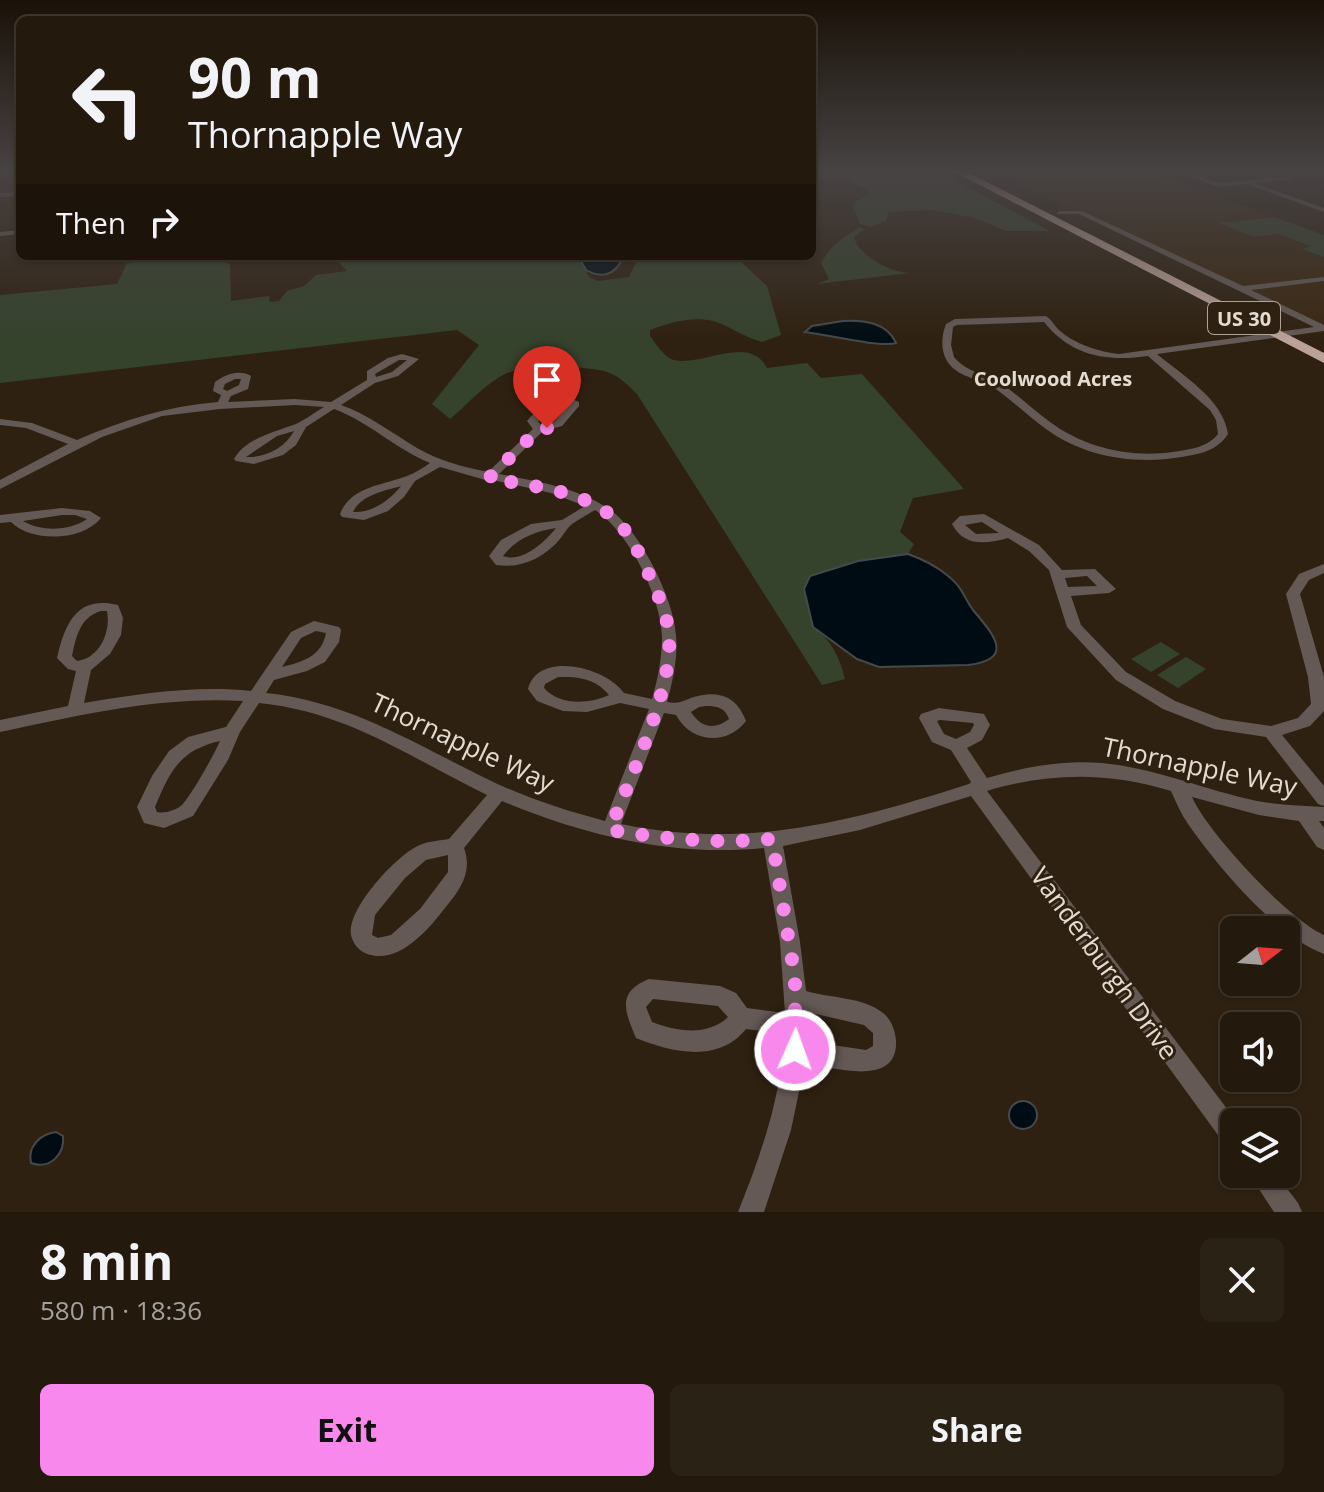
<!DOCTYPE html>
<meta charset="utf-8">
<style>
:root{--surface:#23190d;--page:#2b2216;--text:#f1f3f6;--muted:#a3a09d;--line:#40382e;--accent:#f888eb}
body{margin:0;font-family:"Open Sans",sans-serif;background:var(--page);color:var(--text);height:100vh;display:flex;flex-direction:column;font-size:30px;white-space:nowrap}
*{box-sizing:border-box;margin:0}
p{font-size:26px;color:var(--muted)}
.icon{flex:none;width:44px;height:44px;fill:none;stroke:currentColor;stroke-width:2;stroke-linecap:round;stroke-linejoin:round}
.map{position:relative;height:1212px;overflow:hidden}
.drawer{display:flex;flex-direction:column;background:var(--surface);flex:1}
.drawer>*{flex:none}
.top-card{position:absolute;left:16px;top:16px;width:800px;height:244px;border-radius:12px;box-shadow:0 2px 6px #0004,0 0 0 2px var(--line);background:#23190d;color:var(--text);overflow:hidden}
.needle{width:52px;rotate:73deg}
.controls{position:absolute;left:1220px;top:916px;display:grid;gap:16px}
.controls a{display:grid;place-items:center;width:80px;height:80px;border-radius:12px;background:var(--surface);box-shadow:0 2px 6px #0004,0 0 0 2px var(--line);font-size:40px}
.pin{position:absolute;display:grid;place-items:center;width:68px;height:68px;color:#fff;margin:-82px -34px;border-radius:50% 50% 50% 0;rotate:-45deg;box-shadow:0 0 8px #0007}
.pin .icon{rotate:45deg}
.me{position:absolute;width:88px;margin:-44px;rotate:2deg;stroke-linejoin:round;filter:drop-shadow(0 0 6px #0008)}
.turn{display:flex;align-items:center;gap:28px;height:168px;padding:0 40px;font-size:36px}
.turn .icon{width:104px;height:104px;stroke-width:2.5}
.turn b{display:block;font-size:56px;line-height:68px}
.then{display:flex;align-items:center;height:76px;padding:0 40px;background:#0003;gap:16px;font-size:30px}
.round{display:grid;place-items:center;flex:none;width:84px;height:84px;border-radius:12px;background:var(--page)}
.head{display:flex;align-items:center;justify-content:space-between;height:136px;padding:0 40px}
h1{font-size:48px;font-weight:700;line-height:60px}
.action{display:flex;gap:16px;margin-top:auto;padding:16px 40px}
.action a{flex:1;height:92px;border-radius:12px;background:var(--accent);color:#111;font-size:32px;font-weight:700;line-height:92px;text-align:center}
.action a+a{background:var(--page);color:var(--text)}
.map>svg:first-child{display:block}
</style>
<div class="map">
<svg width="1324" height="1212" viewBox="0 0 1324 1212">
<rect width="100%" height="100%" fill="#2f2111"/>
<!-- built -->
<polygon fill="#3a2711" points="991,171 1150,171 1274,217 1221,223 1253,237 1278,234 1313,247 1304,249 1324,257 1324,327 1081,210 1074,211"/>
<!-- green -->
<g fill="#35422c">
<polygon points="812,171 856,171 865,175 937,171 1050,231 1006,231 975,218 933,210 889,212 886,221 870,227 860,224 853,207 854,202 870,195 870,191 844,179 812,180"/>
<polygon points="1274,217 1324,235 1324,257 1302,249 1311,246 1278,234 1253,237 1219,223"/>
<path d="M859,227L865,229L854,237C858,256 892,273 910,273L817,284L829,279L821,263C831,245 843,238 859,227Z"/>
<path d="M206,256L230,264L231,301L269,296L270,302L279,301L287,291L304,286L316,275L347,271L333,256H578L589,277L598,281L629,277L637,260L635,256H735L767,286L781,335L762,342C748,338 738,332 726,326C702,313 673,321 650,330V336C656,344 663,355 671,359C698,370 748,332 767,368L807,363L821,378L862,374L964,489L913,498L900,532L914,544L908,554L858,561L813,627C831,639 840,658 845,679L822,685L637,394C628,385 619,376 607,372C585,365 523,364 503,375C484,385 467,405 450,419L432,404L479,345L457,330L0,383V295L117,284L127,263Z"/>
<polygon points="1161,642 1180,654 1151,672 1131,659"/>
<polygon points="1186,657 1206,669 1178,688 1157,675"/>
</g>
<!-- water -->
<g fill="#000c13" stroke="#444a4c" stroke-width="2">
<path d="M578,256H622L623,258C615,275 602,279 586,270Z"/>
<path d="M843,321C863,320 887,322 896,343C881,348 824,334 805,332L812,326Z"/>
<path d="M908,554C922,559 936,566 947,575C965,590 962,595 973,610C992,633 1017,659 968,665L879,667L857,659L813,627L804,589L810,576L858,561Z"/>
<circle cx="1023" cy="1115" r="14"/>
<path d="M56,1132L63,1136C65,1154 50,1170 31,1163C27,1147 40,1134 56,1132Z"/>
</g>
<g fill="none" stroke-linecap="round" stroke-linejoin="round">
<!-- minor -->
<g fill="#645955" fill-rule="evenodd">
<polygon points="1177,171 1185,171 1219,183 1294,176 1292,179 1254,183 1324,208 1324,212 1246,184 1218,187"/>
<polygon points="20,192 20,196 0,197 0,193"/>
<path d="M1059,211H1082L1243,286L1324,277V281L1251,290L1324,325V331L1157,354C1183,376 1223,399 1228,434C1217,451 1200,454 1181,457C1135,465 1084,457 1046,429C1028,416 1012,400 993,387C979,379 960,377 950,365C940,353 941,337 946,324L955,319L1046,316C1052,320 1054,325 1059,330C1074,344 1100,352 1119,354L1314,327L1079,214H1057ZM1044,322C1071,356 1107,362 1148,356L1210,410L1216,420L1218,434C1207,448 1190,449 1173,452C1130,458 1085,448 1050,422C1033,410 1019,395 1001,384C986,374 966,372 954,357L951,345L953,327L957,325Z"/>
<polygon points="20,230 20,234 0,236 0,232"/>
<path d="M402,354L419,359L398,376L375,383L341,405C369,415 392,433 417,448C439,461 464,467 488,472L533,429L527,421C541,405 557,391 579,402V406L562,426L543,431L499,474C535,481 575,487 606,507C638,526 674,598 676,635C678,658 673,680 667,702C682,705 684,699 698,696C722,690 738,699 746,721C727,746 691,743 676,715L664,713L621,824C746,850 850,822 969,784L971,782L951,750L932,742L919,718L921,714L939,708L984,714L990,725L982,740L967,748L987,778C1024,767 1063,760 1102,763C1155,768 1205,790 1257,801C1279,805 1301,806 1324,807V821H1319L1324,828V850L1317,847L1299,821L1259,815L1192,797C1208,833 1288,919 1324,935V954C1277,937 1218,867 1188,824C1181,814 1176,802 1171,791C1109,772 1050,772 987,791L1237,1122H1234V1150L1226,1146L971,796L860,830L783,846L800,942L806,991C829,998 864,997 883,1013C891,1019 895,1030 896,1040C899,1089 832,1067 805,1063L791,1130L764,1212H738C761,1155 782,1095 784,1034L746,1029C718,1064 671,1052 636,1038C625,1012 616,992 649,979L720,986L736,993L747,1008L785,1013L780,942L764,848C673,857 586,836 502,801L464,848C473,872 460,890 445,908C428,930 397,967 365,953C358,950 353,943 351,935C347,909 393,860 414,848C425,841 437,841 449,839L487,795C409,757 348,712 259,703L240,732L228,760L193,816L164,828L144,823L137,807L152,776L169,751L188,737L226,727L243,701C161,696 80,715 0,732V720L68,706L76,671L68,669L57,658C65,623 77,595 118,605L123,618L121,635L110,654L91,670L84,703C139,694 195,685 251,691L291,632L314,621L339,627L341,630L339,642L325,662L307,671L274,680L266,693C346,701 412,742 483,777C521,796 563,810 605,821L649,709L620,703L587,712L563,711L537,701L528,689C538,650 606,667 624,693L652,699C658,678 662,658 662,637C661,597 630,535 598,512L595,510C587,515 579,519 572,524C567,528 564,534 560,539C544,558 521,569 496,565L489,556L501,540L531,524L562,520L585,506L551,493L493,480L489,481L440,467L415,481L404,497L388,511L364,520L342,517L340,514C350,487 383,485 407,476C415,473 423,468 430,463C396,449 369,422 334,409L306,427L296,445L283,455L254,464L236,461L234,459C246,438 275,432 296,424C305,420 315,412 324,407L295,405L220,409L162,416L102,437L0,489V480L68,444L26,428L0,425V419L32,423L77,440C123,420 168,406 218,402L221,395L213,391L215,382C225,374 240,369 251,376L248,389L231,396L228,402L295,399L331,402L367,380V371L388,358ZM399,360H407L392,372L376,377L375,374ZM235,379H241L239,385L227,391L223,389L225,384ZM560,403L569,405L554,422L541,425L538,421ZM294,431C285,448 265,458 246,457L277,436ZM401,486C389,501 372,513 353,512C361,495 384,491 401,486ZM556,528C544,543 522,563 503,556C516,539 535,531 556,528ZM101,611H107C111,632 100,658 77,661L72,656C76,637 80,617 101,611ZM316,631L326,633C322,656 303,662 282,667L301,638ZM570,677C586,678 598,682 609,695C589,704 560,706 544,688L545,684L558,677ZM706,706C718,706 725,708 729,719C715,730 701,728 691,712L699,707ZM940,720L973,723L974,725L970,732L956,739L944,734L937,721ZM220,741C214,755 192,794 182,805C176,810 165,814 157,812L155,807C170,771 180,750 220,741ZM448,855V872L420,909L391,935L378,938L372,935L375,915L405,878L426,860ZM653,999L718,1006L728,1017C707,1037 676,1031 652,1022L646,1007ZM807,1012L864,1025L873,1033V1046L866,1050L806,1041Z"/>
<path d="M62,508L90,511L101,518C83,541 32,543 11,522L0,523V515ZM62,515H75L87,519C70,531 41,532 23,521Z"/>
<path d="M984,514L1039,545L1062,570L1095,569L1116,589L1109,593L1071,596L1081,625L1126,672L1175,701L1222,719L1271,726L1298,718L1311,704L1308,677L1286,594L1299,574L1324,564V573L1309,580L1300,594L1324,677V711L1310,726L1282,735L1324,786V806L1318,804L1266,737L1214,729L1163,709L1116,680L1067,627L1049,570L1029,551L1008,538C986,544 964,547 952,524L960,516ZM982,522L999,533L976,534L965,525ZM1087,576L1097,586L1068,587L1065,578Z"/>
<polygon points="1249,1174 1276,1174 1298,1203 1302,1212 1274,1212"/>
</g>
<!-- highway -->
<polygon fill="#bca199" fill-rule="evenodd" points="953,171 965,171 1324,353 1324,363"/>
</g>
<!-- sky -->
<linearGradient id="sky" x2="0" y2="1"><stop stop-color="#1a1209"/><stop offset="0.5" stop-color="#474343"/><stop offset="1" stop-color="#474343" stop-opacity="0"/></linearGradient>
<rect width="1324" height="341" fill="url(#sky)"/>
<g fill="none" stroke-linecap="round" stroke-linejoin="round">
<!-- route -->
<path stroke="#f888eb" stroke-width="14" stroke-dasharray="0 25.2" d="M547,428L539,429L489,478C523,485 564,488 595,505C623,520 634,542 647,570C656,590 666,611 669,633C674,689 630,777 610,830C665,839 716,844 772,839L795,978V1050"/>
</g>
<g text-anchor="middle" dominant-baseline="central" stroke-width="6" stroke-linejoin="round" paint-order="stroke">
<!-- shield labels -->
<rect fill="#2f2111" stroke="#aea397" stroke-width="2" x="1208" y="302" width="72" height="32" rx="6"/>
<g font-size="20" font-weight="bold" fill="#e4dbd1">
<text x="1244" y="318">US 30</text>
</g>
<!-- far-neighbourhood labels -->
<g font-size="20" font-weight="bold" fill="#e4dbd1" stroke="#2f2111">
<text x="1053" y="378">Coolwood Acres</text>
</g>
<!-- near-street labels -->
<g font-size="26" fill="#e4dbd1" stroke="#2f2111">
<text transform="translate(463 742) rotate(25)">Thornapple Way</text>
<text transform="translate(1200 766) rotate(12)">Thornapple Way</text>
<text transform="translate(1105 963) rotate(54)">Vanderburgh Drive</text>
</g>
</g>
</svg>
<div class="controls">
<a><svg class="needle" viewBox="-14 -14 28 28"><path d="M0-13l5 13h-10z" fill="#e53935"/><path d="M0 13l5-13h-10z" fill="#a3a09d"/></svg></a>
<a><svg class="icon" aria-label="sound" viewBox="0 0 24 24"><path d="M4 9h4l5-4v14l-5-4H4zM17 9q2 3 0 6"/></svg></a>
<a><svg class="icon" aria-label="layers" viewBox="0 0 24 24"><path d="M12 4l9 5-9 5-9-5zM3 14l9 5 9-5"/></svg></a>
</div>
<div class="pin" style="left:547px;top:428px;background:#d93025"><svg class="icon" aria-label="arrive" viewBox="0 0 24 24"><path d="M6 21V4h12l-3 4 3 4H6"/></svg></div>
<svg class="me" style="left:795px;top:1050px" viewBox="-20 -20 40 40"><circle r="17" fill="#f888eb" stroke="#fff" stroke-width="3"/><path d="M0-11L8 9 0 5-8 9z" fill="#fff"/></svg>
<div class="top-card">
<div class="turn"><svg class="icon" aria-label="left" viewBox="0 0 24 24"><path d="M17 20v-9H6M10 6l-5 5 5 5"/></svg><div><b>90 m</b>Thornapple Way</div></div>
<div class="then">Then<svg class="icon" aria-label="right" viewBox="0 0 24 24"><path d="M7 20v-9h11M14 6l5 5-5 5"/></svg></div>
</div>
</div>
<section class="drawer">
<div class="head"><div><h1>8 min</h1><p>580 m · 18:36</p></div><a class="round"><svg class="icon" aria-label="close" viewBox="0 0 24 24"><path d="M6 6l12 12M18 6L6 18"/></svg></a></div>
<div class="action"><a>Exit</a><a>Share</a></div>
</section>
